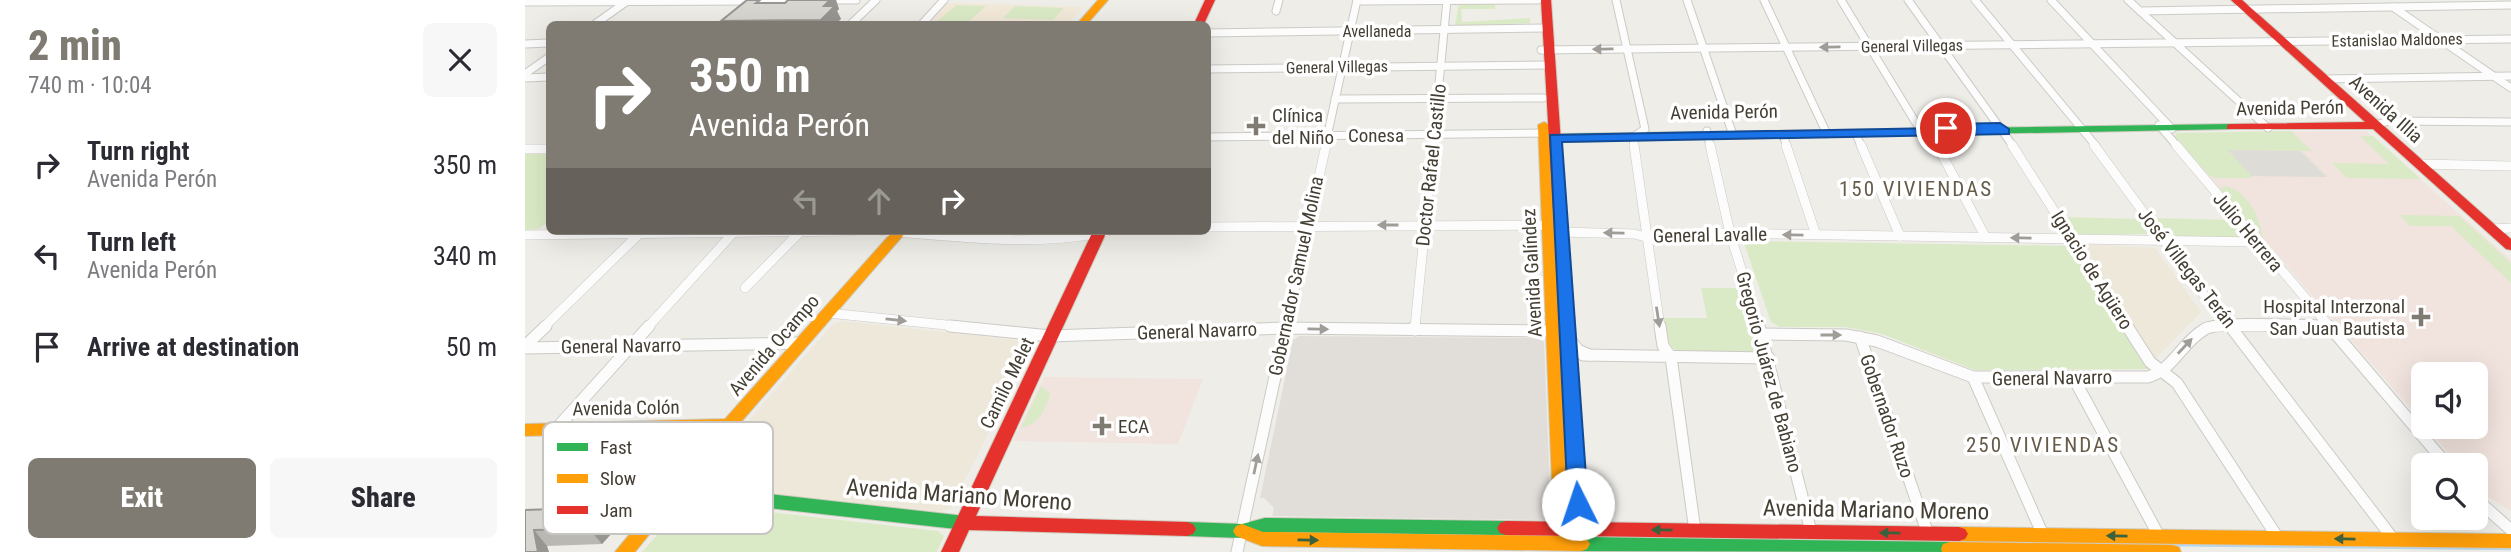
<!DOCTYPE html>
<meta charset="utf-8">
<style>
:root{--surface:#fff;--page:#f7f7f7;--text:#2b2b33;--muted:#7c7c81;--accent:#807b72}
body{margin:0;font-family:"Roboto Condensed",sans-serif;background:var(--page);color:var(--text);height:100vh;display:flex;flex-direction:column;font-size:26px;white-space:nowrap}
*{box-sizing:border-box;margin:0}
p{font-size:23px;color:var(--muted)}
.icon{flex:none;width:38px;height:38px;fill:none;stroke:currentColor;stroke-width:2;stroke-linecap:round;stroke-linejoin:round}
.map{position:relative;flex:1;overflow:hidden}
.side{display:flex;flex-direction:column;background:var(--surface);width:525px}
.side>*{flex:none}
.guide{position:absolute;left:21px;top:21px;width:665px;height:214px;border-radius:10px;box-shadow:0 7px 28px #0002;background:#807b72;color:#fff;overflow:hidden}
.fabs{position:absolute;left:1886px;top:362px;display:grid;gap:14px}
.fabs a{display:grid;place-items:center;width:77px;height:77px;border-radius:10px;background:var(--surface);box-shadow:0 7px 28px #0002;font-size:35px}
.pin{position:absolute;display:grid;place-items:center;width:60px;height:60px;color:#fff;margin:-30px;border:4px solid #fff;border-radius:50%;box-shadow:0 2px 7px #0007}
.me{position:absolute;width:77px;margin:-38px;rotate:356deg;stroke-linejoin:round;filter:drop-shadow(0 0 5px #0008)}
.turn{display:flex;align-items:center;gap:24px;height:147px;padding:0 28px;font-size:32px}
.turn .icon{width:91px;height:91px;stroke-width:2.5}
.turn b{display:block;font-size:49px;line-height:60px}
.lanes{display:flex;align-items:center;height:66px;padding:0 28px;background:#0003;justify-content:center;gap:35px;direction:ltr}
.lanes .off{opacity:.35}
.round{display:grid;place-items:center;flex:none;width:74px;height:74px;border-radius:10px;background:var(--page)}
.head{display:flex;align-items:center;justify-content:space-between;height:119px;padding:0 28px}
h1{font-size:42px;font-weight:800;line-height:52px;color:var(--accent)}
.cta{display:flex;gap:14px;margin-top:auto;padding:14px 28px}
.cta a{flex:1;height:80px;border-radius:10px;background:var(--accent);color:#fff;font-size:28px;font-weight:800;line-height:80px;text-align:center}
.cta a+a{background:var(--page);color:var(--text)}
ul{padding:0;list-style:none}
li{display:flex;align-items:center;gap:21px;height:91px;padding:0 28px}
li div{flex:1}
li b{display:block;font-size:26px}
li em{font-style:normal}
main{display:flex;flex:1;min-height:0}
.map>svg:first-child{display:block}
</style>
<main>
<section class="side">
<div class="head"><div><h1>2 min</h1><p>740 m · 10:04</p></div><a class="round"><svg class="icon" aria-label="close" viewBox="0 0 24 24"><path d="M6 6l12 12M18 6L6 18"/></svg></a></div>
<ul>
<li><svg class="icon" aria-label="right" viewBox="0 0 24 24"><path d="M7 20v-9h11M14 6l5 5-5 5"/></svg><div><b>Turn right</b><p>Avenida Perón</p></div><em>350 m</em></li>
<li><svg class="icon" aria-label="left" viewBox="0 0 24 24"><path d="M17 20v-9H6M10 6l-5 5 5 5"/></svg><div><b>Turn left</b><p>Avenida Perón</p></div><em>340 m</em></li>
<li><svg class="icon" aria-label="arrive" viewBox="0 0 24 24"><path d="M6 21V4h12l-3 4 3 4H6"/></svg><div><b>Arrive at destination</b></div><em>50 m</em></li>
</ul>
<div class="cta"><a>Exit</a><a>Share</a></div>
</section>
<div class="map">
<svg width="1986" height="552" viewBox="0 0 1986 552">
<rect width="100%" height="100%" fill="#eeede8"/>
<!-- commercial -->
<polygon fill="#f2e9d9" points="423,3 558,7 542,24 404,24"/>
<!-- industrial -->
<polygon fill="#e1ded9" points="774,336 1013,338 1019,342 1026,514 1020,520 747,516 749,508 739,498 735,498 768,340"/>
<!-- education -->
<g fill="#ede8d9">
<polygon points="1558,244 1630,248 1676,312 1630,359"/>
<polygon points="317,321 501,341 506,347 426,508 412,513 173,487 175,476 307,325"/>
</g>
<!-- medical -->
<g fill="#f1e3de">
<polygon points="1841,131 1986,260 1986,511 1960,495 1951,485 1951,466 1934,465 1901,427 1951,427 1951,374 1899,374 1899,424 1650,137 1651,133"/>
<polygon points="519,377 678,379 653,444 488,441"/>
</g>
<!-- green -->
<g fill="#dbeac6">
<polygon points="934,4 970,4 970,9 936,9 937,22 1005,18 1005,23 932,26 930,25"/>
<polygon points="432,5 461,6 441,24 409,24"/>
<polygon points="490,6 539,8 528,20 478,18"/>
<polygon points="1766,131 1787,151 1704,150 1728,178 1690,178 1683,174 1650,137 1651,133"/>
<polygon points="1835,136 1848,136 1896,179 1822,178 1807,163 1864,164"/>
<polygon points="24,152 24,221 14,229 0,230 0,153"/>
<path d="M1700,186C1724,192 1734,216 1738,238L1695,189Z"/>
<polygon points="1875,215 1934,216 1986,263 1986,283 1926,226 1885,226"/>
<polygon points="1538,217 1613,219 1624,234 1554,235 1547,232"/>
<polygon points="1629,218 1707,220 1719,237 1652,237 1640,232"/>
<polygon points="1223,241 1549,246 1625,369 1450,370 1357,334 1321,327 1255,327 1246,322 1219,243"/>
<path d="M1176,288H1217L1235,349L1227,354L1155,353C1140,344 1141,334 1139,318H1182Z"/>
<path d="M516,386L525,393C521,410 514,424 496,428Z"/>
<polygon points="173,504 413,531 419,536 412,552 117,552 151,514"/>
</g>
<!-- parking -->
<polygon fill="#dedcd7" points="1703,150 1776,151 1802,177 1726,176"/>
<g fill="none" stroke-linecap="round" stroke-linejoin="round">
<!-- stream -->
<polyline stroke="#b5d7ef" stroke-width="4.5" points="1369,541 1986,548"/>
<defs>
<g id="street-far2">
<polyline points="298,0 331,0"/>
<polyline points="1091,0 1120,129 1108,137 1109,146"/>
<polyline points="1162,0 1208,135"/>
<polyline points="1239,0 1302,134"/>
<polyline points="1316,0 1394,128 1406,133 1413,146"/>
<polyline points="1383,0 1488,146"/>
<polyline points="1450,0 1571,146"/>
<polyline points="1526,0 1647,129"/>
<polyline points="1603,0 1743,128"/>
<polyline points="832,1 1013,0"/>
<polyline points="0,2 272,1"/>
<polyline points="1868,7 1986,88"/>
<polyline points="751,11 754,0"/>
<polyline points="1615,11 1986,5"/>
<polyline points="70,24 101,2"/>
<polyline points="326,24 351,0"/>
<polyline points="397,24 419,0"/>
<polyline points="682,33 1022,28"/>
<polyline points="0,44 24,43"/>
<polyline points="1016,50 1986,39"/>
<polyline points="682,69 1025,65"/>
<polyline points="0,74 24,57"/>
<polyline points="0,78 24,77"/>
<polyline points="1799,79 1986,76"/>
<polyline points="810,99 1018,98"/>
<polyline points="1634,125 1652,146"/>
<polyline points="1850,125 1864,121 1986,122"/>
<polyline points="1182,131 1185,146"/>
<polyline points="1331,134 1336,146"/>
<polyline points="1258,135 1262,146"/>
<polyline points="682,137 1019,133"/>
<polyline points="800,146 832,0"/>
<polyline points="908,146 922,0"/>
</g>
<g id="street-far1">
<polyline points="1109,145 1135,327"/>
<polyline points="1185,145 1205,233 1234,327"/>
<polyline points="1261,145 1291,235"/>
<polyline points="1336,145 1375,236"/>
<polyline points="1412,145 1461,238"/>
<polyline points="1487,145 1603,327"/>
<polyline points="1569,145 1693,314 1706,327"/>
<polyline points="1651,145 1805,327"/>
<polyline points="0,149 24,149"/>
<polyline points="1895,164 1986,166"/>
<polyline points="682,227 1024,225 1036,232 1109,234 1133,240 1195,233 1732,242"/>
<polyline points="1967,229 1986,228"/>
<path d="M358,231C431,236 511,248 583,231"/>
<polyline points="0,235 329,231"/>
<polyline points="220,288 276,231"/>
<polyline points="303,313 441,327"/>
<polyline points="19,327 114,234"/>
<polyline points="123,327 209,232"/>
<polyline points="761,327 801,145"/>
<polyline points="890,327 908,145"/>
<polyline points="1682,327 1804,326"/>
</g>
<g id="street">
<polyline points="425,326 525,336 760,328 1032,331"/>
<polyline points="1135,326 1138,346 1146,357 1170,531"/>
<polyline points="1234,326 1286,532"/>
<polyline points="1602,326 1625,362 1652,383 1753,538"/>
<polyline points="1705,326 1869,540"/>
<polyline points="1804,326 1923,466"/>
<polyline points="890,330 890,326"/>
<path d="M1237,334L1321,335L1352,341L1448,377H1623C1649,369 1657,342 1680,329C1693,321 1783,326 1804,326"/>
<polyline points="1335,337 1403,534"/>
<polyline points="1045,340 1053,350 1064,355"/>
<polyline points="0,346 21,326"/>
<polyline points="0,348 277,343"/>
<polyline points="1058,355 1244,358"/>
<polyline points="1448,377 1518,535"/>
<polyline points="1548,377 1634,536"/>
<polyline points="31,429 124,326"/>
<polyline points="1951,499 1986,530"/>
<polyline points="712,552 761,326"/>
</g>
<g id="fast">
<polygon points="1706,124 1710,125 1710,129 1029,142 1013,133 1019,129 1031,134"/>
<polygon points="172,486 440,516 446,518 449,523 446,528 440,530 172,500 149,502 143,500 140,495 143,490"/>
<polygon points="740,518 981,521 987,523 990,528 987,533 981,535 740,532 717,538 662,536 656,534 653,529 656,524 662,522 717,524"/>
<polygon points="1056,537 1425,542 1432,544 1434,549 1433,552 1056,551 1050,549 1047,544 1050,539"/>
</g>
<g id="slow">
<polygon points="573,0 583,0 562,24 552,24"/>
<polygon points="1019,122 1025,125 1035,312 1041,309 1048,314 1064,529 1058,537 1062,539 1065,544 1062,549 1056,551 737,546 711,536 708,531 711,526 717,524 738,532 1029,536 1013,125"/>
<polygon points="368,231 382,231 210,429 110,552 90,552 189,431 0,436 0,424 200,419"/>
<polygon points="1434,527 1986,534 1986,548 1434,541 1428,539 1425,534 1428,529"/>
<polygon points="1425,542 1647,545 1654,547 1656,552 1417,552 1416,549 1418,544"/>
</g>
<g id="jam">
<polygon points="680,0 690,0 679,24 669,24"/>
<polygon points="1016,0 1026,0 1048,314 1041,319 1034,314"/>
<polygon points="1706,0 1717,0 1986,239 1986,250 1981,249 1848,129 1702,129 1702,125 1706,124 1840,122"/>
<polygon points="568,231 582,231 451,516 662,522 668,524 671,529 668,534 662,536 444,530 434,552 416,552"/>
<polygon points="981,521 1434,527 1440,529 1443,534 1440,539 1434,541 981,535 975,533 972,528 975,523"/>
</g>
</defs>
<!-- street-far2 casing -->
<use href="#street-far2" stroke="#cccac5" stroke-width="9"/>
<!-- street-far1 casing -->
<use href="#street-far1" stroke="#cccac5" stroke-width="10"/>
<!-- street casing -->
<use href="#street" stroke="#cccac5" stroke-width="13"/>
<!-- fast casing -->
<use href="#fast" stroke="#cecabe" stroke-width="2"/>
<!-- slow casing -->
<use href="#slow" stroke="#cecabe" stroke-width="2"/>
<!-- jam casing -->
<use href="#jam" stroke="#cecabe" stroke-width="2"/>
<!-- street-far2 -->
<use href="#street-far2" stroke="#fcfcfc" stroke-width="7"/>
<!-- street-far1 -->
<use href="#street-far1" stroke="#fcfcfc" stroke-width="9"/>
<!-- street -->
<use href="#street" stroke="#fcfcfc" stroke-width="11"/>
<!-- fast -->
<use href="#fast" fill="#30b455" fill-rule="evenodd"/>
<!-- slow -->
<use href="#slow" fill="#ff9f0a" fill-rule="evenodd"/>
<!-- jam -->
<use href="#jam" fill="#e5322d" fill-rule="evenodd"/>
</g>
<!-- wall -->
<g fill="#bab8b3">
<polygon points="263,0 311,0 314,9 312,11 316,19 310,24 198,24 196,21 260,3"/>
<polygon points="84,507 96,523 77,544 22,546 0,552 0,510"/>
</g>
<!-- shaded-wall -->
<g fill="#979692">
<polygon points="305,0 311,0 314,9 312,11 316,19 310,24 298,24 296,20 299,6"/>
<polygon points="84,507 96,523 77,544 64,529"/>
<polygon points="9,530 22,546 24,552 13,552"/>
</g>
<!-- building -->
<g fill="#d8d6d0" stroke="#979692" stroke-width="2">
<polygon points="222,0 235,0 231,3 260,3 263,0 305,0 299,6 310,6 296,20 196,21"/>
<polygon points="84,507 64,529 9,530 13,552 0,552 0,510"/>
</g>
<!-- one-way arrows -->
<defs><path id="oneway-solid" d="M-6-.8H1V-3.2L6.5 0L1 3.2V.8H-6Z" transform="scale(1.75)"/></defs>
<g fill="#a09d98">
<use href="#oneway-solid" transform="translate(1305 47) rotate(179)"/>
<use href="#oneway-solid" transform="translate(1078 49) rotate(179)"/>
<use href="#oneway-solid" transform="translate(863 225) rotate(180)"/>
<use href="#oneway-solid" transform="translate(1089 233) rotate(-179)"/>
<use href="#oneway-solid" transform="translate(1268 235) rotate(-179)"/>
<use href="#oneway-solid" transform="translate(1496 238) rotate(-179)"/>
<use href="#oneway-solid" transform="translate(1133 317) rotate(81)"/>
<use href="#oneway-solid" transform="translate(371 320) rotate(6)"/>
<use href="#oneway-solid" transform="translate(793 329) rotate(1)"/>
<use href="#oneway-solid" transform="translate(1306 335)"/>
<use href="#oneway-solid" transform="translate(1660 346) rotate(-47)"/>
<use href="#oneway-solid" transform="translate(731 464) rotate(-78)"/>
</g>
<g fill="#3e613d">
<use href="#oneway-solid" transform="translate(1137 530) rotate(-179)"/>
<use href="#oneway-solid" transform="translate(1365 533) rotate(-179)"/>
<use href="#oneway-solid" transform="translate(1592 536) rotate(-179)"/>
<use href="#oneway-solid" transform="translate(1820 539) rotate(-179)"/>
<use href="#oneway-solid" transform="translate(783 540) rotate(1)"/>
</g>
<!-- route -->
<polygon fill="#1a73e8" stroke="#114b97" stroke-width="2" points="1475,123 1484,129 1484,134 1037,142 1063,504 1060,510 1046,510 1043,504 1025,135 1415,128 1421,124"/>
<!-- markers -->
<g fill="#807b72" stroke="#fff" stroke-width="2.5">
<path d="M727.5 115.5h7v7h7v7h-7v7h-7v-7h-7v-7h7z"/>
<path d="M1892.5 306.5h7v7h7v7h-7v7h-7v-7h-7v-7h7z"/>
<path d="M573.5 415.5h7v7h7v7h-7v7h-7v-7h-7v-7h7z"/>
</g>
<g text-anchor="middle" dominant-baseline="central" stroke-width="7" stroke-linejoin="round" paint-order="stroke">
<!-- far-street labels -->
<g font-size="16" fill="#443e33" stroke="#fff">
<text x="852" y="31">Avellaneda</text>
<text transform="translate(1872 40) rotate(-1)">Estanislao Maldones</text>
<text transform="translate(1387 46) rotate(-1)">General Villegas</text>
<text transform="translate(812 67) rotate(-1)">General Villegas</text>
</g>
<!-- street labels -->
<g font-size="19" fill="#443e33" stroke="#fff">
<text transform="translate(1765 108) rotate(-1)">Avenida Perón</text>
<text transform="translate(1861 109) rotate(42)">Avenida Illia</text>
<text transform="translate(1199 112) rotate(-1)">Avenida Perón</text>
<text x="851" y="135">Conesa</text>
<text transform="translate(906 165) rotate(-84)">Doctor Rafael Castillo</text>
<text transform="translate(1723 232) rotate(50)">Julio Herrera</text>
<text transform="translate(1185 235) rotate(-1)">General Lavalle</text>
<text transform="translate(1662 268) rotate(52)">José Villegas Terán</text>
<text transform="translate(1567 270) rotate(58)">Ignacio de Agüero</text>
<text transform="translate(1007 273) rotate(-93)">Avenida Galíndez</text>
<text transform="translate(771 276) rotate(-78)">Gobernador Samuel Molina</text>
<text transform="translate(672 331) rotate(-2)">General Navarro</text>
<text transform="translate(249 345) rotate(-49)">Avenida Ocampo</text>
<text transform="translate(96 346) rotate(-1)">General Navarro</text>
<text transform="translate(1244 372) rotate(75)">Gregorio Juárez de Babiano</text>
<text transform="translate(1527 378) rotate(-1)">General Navarro</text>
<text transform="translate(482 383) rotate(-64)">Camilo Melet</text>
<text transform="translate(101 408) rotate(-1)">Avenida Colón</text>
<text transform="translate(1362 416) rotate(71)">Gobernador Ruzo</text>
</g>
<!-- poi labels -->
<g font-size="19" fill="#443e33" stroke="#fff" text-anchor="start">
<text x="747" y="115">Clínica<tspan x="747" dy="22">del Niño</tspan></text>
<text x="1880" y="306" text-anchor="end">Hospital Interzonal<tspan x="1880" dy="22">San Juan Bautista</tspan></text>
<text x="593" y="426">ECA</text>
</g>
<!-- neighbourhood labels -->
<g font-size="21" letter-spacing="2" fill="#675c4a" stroke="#fff">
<text x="1391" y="189">150 VIVIENDAS</text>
<text x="1518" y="445">250 VIVIENDAS</text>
</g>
<!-- near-street labels -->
<g font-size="23" fill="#443e33" stroke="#fff">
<text transform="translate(434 495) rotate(4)">Avenida Mariano Moreno</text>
<text transform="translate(1351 510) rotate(1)">Avenida Mariano Moreno</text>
</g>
</g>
<!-- legend -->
<rect x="18" y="422" width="230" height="112" rx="10" fill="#fff" stroke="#c7c5c2" stroke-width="2"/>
<rect x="32" y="443" width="31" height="8" fill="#30b455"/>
<rect x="32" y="474" width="31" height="9" fill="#ff9f0a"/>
<rect x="32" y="506" width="31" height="8" fill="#e5322d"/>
<g font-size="19" fill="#443e33">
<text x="75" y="454">Fast</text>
<text x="75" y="485">Slow</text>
<text x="75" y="517">Jam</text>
</g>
</svg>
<div class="fabs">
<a><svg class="icon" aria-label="sound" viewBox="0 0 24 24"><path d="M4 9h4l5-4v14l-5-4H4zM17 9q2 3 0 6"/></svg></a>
<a><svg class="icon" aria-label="search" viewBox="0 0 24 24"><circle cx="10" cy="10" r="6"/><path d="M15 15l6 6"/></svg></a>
</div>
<div class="pin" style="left:1421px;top:128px;background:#d93025"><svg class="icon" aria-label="arrive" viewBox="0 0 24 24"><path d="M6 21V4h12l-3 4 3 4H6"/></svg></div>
<svg class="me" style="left:1053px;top:504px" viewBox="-20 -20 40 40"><circle r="19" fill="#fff"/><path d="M0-13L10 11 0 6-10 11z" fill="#1a73e8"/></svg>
<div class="guide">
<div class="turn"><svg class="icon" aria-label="right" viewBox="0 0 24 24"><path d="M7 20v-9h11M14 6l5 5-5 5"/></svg><div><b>350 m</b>Avenida Perón</div></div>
<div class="lanes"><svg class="icon off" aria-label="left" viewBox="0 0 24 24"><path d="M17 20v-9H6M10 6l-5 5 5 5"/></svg><svg class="icon off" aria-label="ahead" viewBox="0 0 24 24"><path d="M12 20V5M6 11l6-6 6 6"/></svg><svg class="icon" aria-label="right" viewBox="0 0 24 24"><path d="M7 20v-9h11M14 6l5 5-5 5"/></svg></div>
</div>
</div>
</main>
